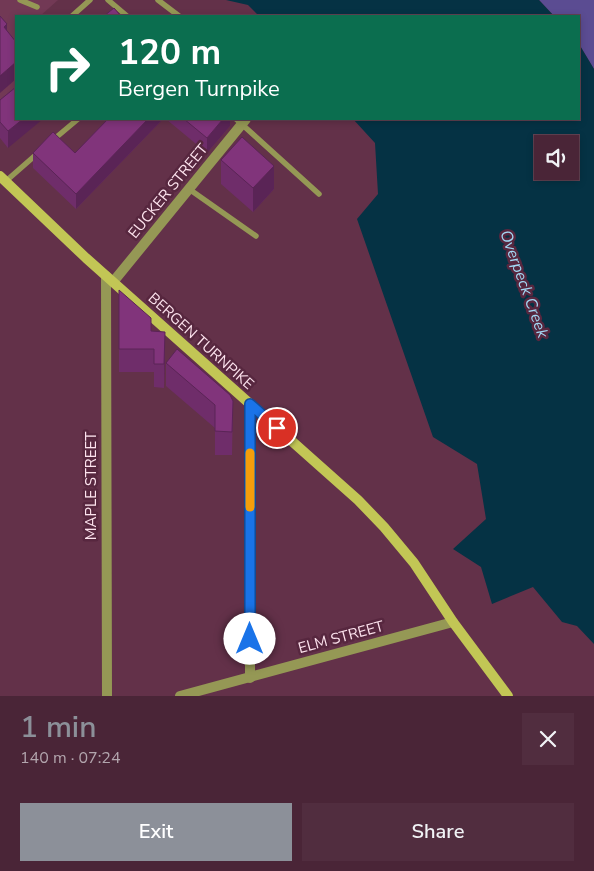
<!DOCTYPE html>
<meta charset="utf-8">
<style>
:root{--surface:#4a2537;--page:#512d3f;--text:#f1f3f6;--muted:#b2a5ad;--line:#614252;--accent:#8c9099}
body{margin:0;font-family:"Nunito Sans",sans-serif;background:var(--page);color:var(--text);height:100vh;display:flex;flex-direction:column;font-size:19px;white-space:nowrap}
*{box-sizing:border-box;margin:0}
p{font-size:16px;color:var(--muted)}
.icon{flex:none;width:28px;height:28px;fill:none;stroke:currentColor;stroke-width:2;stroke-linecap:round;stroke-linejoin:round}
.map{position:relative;height:696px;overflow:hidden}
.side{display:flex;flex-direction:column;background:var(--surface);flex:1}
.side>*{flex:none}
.hud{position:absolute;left:15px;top:15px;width:565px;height:105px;border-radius:0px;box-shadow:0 2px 8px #0003,0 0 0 1px var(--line);background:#0b6e4f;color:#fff;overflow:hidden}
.buttons{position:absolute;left:534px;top:135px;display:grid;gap:10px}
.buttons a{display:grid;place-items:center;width:45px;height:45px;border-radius:0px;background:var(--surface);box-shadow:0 2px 8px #0003,0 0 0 1px var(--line);font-size:25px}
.pin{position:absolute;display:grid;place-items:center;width:42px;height:42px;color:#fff;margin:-21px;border:2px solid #fff;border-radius:50%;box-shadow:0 1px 5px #0007}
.me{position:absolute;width:55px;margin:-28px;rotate:0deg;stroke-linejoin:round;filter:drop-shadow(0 0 4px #0008)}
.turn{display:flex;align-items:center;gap:18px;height:105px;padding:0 20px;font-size:22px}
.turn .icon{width:65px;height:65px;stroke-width:2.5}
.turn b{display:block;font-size:35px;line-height:42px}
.round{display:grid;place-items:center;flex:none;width:52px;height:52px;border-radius:0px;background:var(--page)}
.overview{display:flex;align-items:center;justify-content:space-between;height:85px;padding:0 20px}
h1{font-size:30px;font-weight:600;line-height:38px;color:var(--accent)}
.cta{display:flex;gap:10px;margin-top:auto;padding:10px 20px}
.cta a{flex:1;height:58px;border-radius:0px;background:var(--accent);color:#fff;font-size:20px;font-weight:600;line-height:58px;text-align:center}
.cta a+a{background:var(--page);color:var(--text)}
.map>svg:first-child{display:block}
</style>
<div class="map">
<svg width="594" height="696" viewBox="0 0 594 696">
<rect width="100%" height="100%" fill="#633149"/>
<!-- built -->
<polygon fill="#723955" points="0,0 58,0 40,16 16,16 16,89 0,106"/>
<!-- green -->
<polygon fill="#5b4c92" points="539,0 594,0 594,69 579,44 579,16 554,16"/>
<!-- water -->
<g fill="#053244" fill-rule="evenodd">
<polygon points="226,0 539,0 554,16 259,16 248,5"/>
<path d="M579,44L594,69V644L577,626L562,622L533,587L492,604L481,567L453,549L486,519L477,464L433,437L357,219L378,194L375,143L353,119H579ZM542,144H570V171H542Z"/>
</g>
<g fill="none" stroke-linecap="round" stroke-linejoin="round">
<!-- lane -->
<g stroke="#959855" stroke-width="5.5">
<polyline points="20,0 37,7"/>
<polyline points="108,0 127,16"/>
<polyline points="158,0 179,16"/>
<polyline points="72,16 90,0"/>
<polyline points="236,119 319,194"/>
<polyline points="53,140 78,119"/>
<polyline points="6,181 38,153"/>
<polyline points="189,189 256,236"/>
</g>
<!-- street -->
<g stroke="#959855" stroke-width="10">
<polyline points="106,276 107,696"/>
<polyline points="113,282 246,119"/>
<polyline points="250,678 250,404"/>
<polyline points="180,696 453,622"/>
</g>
<!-- secondary -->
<polyline stroke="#c2c655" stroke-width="10" points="0,176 86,258 358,500 384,527 414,563 453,622 508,696"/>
</g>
<!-- wall -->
<g fill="#6f2d6a">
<polygon points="16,87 8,148 0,138 0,100"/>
<polygon points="108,119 163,119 76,209 33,168 33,153 75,153"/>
<polygon points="166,119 230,119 230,126 207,153"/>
<polygon points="221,160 274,189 253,212 221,184"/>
<polygon points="119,290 151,331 165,355 164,388 154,387 154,372 119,372"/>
<polygon points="166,363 233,401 232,455 215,455 215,428 166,386"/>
</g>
<!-- shaded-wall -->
<g fill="#5a2456">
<polygon points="7,24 7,41 4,27"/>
<polygon points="16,62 16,79 0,93 0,76"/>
<polygon points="23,119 43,119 8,148 8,131"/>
<polygon points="148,119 163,119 76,209 76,194"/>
<polygon points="223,119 230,119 230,126 207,153 207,138"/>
<polygon points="274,166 274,189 253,212 253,188"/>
<polygon points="165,332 165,355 164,388 164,364"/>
</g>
<!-- building -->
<g fill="#81347b" stroke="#5a2456">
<polygon points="114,8 121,16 104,16"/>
<polygon points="0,16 7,24 4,27 16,42 16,62 0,76"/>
<polygon points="16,87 16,119 23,119 8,131 0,122 0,100"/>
<polygon points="108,119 148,119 76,194 33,153 53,132 75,153"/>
<polygon points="184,119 223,119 207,138"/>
<polygon points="242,137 274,166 253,188 221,160"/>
<polygon points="119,290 151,318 151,331 165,332 164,364 154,364 154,349 119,349"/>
<polygon points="177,349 230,395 233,401 232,432 215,431 215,405 166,363"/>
</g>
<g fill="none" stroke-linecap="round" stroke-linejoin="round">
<defs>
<polyline id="route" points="250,639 250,404 277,428"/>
</defs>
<!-- route casing -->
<use href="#route" stroke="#114b97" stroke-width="12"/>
<!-- route -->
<use href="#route" stroke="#1a73e8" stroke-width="9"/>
<!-- slow -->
<polyline stroke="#f59e0b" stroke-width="9" points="250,507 250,453"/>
</g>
<g text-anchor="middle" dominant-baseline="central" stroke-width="5" stroke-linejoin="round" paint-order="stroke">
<!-- street labels -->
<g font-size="15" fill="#fde3ee" stroke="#57273f">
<text transform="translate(168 191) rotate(-51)">EUCKER STREET</text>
<text transform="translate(201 341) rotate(42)">BERGEN TURNPIKE</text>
<text transform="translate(91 486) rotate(-90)">MAPLE STREET</text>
<text transform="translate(341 637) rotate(-15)">ELM STREET</text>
</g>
<!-- water labels -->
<g font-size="16" font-style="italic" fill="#a2d8f4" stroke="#57273f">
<text transform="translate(524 284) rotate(70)">Overpeck Creek</text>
</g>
</g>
</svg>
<div class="buttons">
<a><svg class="icon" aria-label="sound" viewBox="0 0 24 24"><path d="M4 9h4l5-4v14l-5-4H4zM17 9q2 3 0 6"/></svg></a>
</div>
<div class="pin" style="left:277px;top:428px;background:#d93025"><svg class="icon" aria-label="arrive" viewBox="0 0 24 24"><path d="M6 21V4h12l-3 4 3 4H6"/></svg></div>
<svg class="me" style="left:250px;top:639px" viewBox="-20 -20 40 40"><circle r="19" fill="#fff"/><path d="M0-13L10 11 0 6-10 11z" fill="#1a73e8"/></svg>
<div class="hud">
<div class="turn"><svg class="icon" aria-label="right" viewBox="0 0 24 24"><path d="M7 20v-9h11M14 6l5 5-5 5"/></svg><div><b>120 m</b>Bergen Turnpike</div></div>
</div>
</div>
<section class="side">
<div class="overview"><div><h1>1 min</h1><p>140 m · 07:24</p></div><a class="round"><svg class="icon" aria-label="close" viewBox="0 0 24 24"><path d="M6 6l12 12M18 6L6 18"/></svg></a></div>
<div class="cta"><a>Exit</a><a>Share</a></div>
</section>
